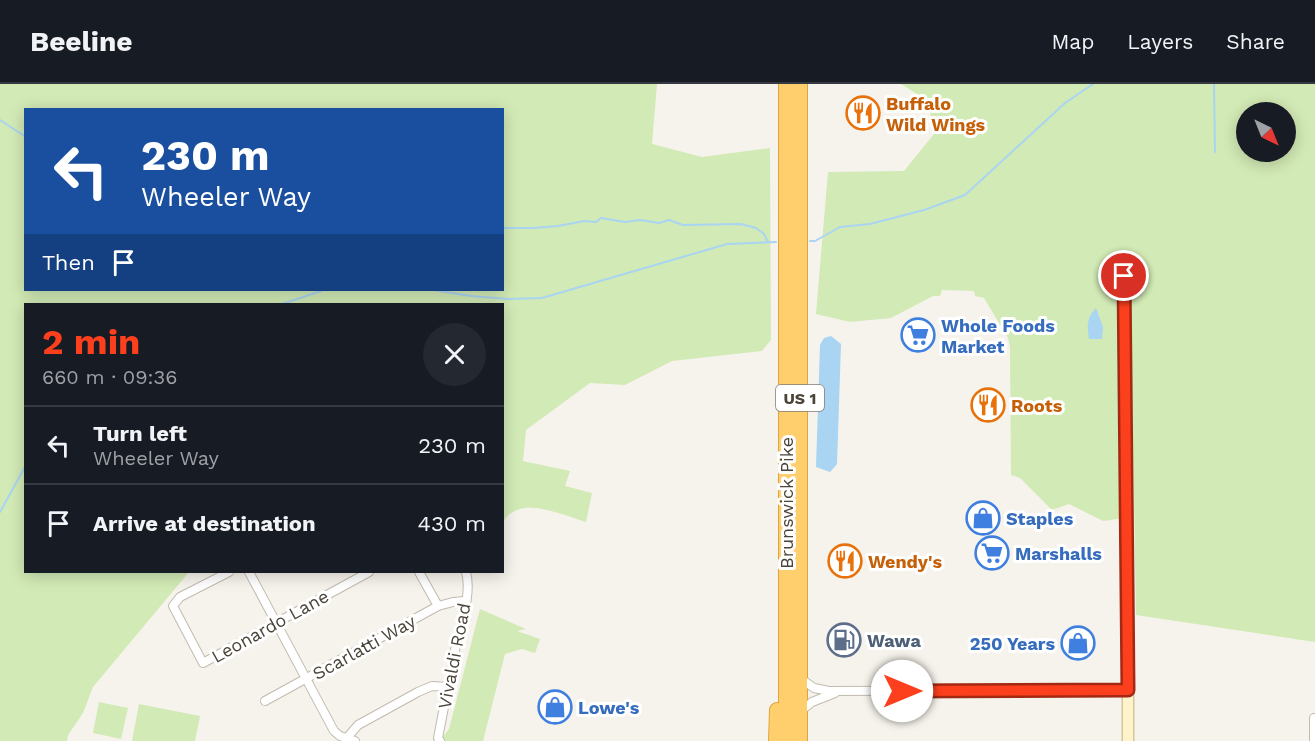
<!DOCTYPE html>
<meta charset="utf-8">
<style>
:root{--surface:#171b24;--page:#242831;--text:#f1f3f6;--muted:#9ea1a6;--line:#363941;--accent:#fc3f1d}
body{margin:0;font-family:"Work Sans",sans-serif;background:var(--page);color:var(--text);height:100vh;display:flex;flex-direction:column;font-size:22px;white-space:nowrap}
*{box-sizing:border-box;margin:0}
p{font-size:20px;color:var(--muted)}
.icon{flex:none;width:33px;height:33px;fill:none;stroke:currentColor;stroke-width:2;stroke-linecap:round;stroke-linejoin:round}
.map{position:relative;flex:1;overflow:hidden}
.sheet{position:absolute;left:24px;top:219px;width:480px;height:270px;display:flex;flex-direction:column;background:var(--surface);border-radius:0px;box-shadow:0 3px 15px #0003}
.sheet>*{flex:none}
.banner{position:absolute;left:24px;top:24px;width:480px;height:183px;border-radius:0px;box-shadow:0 3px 15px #0003;background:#1a4fa0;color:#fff;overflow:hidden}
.needle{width:39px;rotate:137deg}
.buttons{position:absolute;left:1236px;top:18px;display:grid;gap:12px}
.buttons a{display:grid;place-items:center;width:60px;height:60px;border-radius:50%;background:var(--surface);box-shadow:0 3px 15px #0003;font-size:30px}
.pin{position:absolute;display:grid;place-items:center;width:51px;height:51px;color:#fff;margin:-26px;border:3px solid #fff;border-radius:50%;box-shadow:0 2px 6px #0007}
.me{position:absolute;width:66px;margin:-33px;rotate:90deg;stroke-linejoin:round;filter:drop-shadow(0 0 4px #0008)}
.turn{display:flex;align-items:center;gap:21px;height:126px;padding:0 18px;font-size:27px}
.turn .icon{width:78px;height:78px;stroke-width:2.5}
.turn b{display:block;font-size:42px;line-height:51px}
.then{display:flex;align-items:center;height:57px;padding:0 18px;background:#0003;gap:12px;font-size:22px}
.round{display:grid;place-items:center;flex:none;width:63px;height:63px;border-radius:32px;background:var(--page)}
.summary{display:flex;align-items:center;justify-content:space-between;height:102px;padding:0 18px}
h1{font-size:36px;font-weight:700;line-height:45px;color:var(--accent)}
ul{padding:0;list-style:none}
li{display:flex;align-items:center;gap:18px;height:78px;padding:0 18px;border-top:2px solid var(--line)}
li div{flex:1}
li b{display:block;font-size:22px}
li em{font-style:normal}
header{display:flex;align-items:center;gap:36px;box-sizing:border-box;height:84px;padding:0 30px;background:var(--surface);border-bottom:2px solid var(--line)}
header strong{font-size:28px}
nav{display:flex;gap:33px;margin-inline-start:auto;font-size:21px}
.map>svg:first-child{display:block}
</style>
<header>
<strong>Beeline</strong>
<nav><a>Map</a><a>Layers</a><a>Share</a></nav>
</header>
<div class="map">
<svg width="1315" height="657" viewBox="0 0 1315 657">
<rect width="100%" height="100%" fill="#f6f3ec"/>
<!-- green -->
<g fill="#d2eab5" fill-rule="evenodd">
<path d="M0,0H657L652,60L702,73L770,64L771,256L762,267L672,277L625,301L590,299L526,346L523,377L570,387L565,402L592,409L586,438C562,431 519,410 503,438L502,220H26V488H189L93,603L83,629L68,651L67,657H0ZM26,26H502V206H26Z"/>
<path d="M901,0H1315V558L1136,531L1130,191H1125V434L1103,437L1069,420L1052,426L1020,394L1011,391L1010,263L1008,254L984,214L975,212L974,207L942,206L940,212H933L891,234L850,238L816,230L828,88L904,87L934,50L928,17ZM1246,28H1286V68H1246Z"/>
<polygon points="480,525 526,545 517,547 540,555 535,569 522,565 505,570 483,657 440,657 449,645"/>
<polygon points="99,618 128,624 121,655 93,649"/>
<polygon points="139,620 200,632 195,657 132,657"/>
</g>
<!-- water -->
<g fill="#a9d4f2">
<path d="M1096,224L1103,243L1102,255H1089C1087,243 1086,234 1096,224Z"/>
<polygon points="831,252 841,260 837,380 830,388 816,383 820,261 824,254"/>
</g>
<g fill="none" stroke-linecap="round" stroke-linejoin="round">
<!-- stream -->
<g stroke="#a9d4f2" stroke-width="2">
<polyline points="1214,0 1215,68"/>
<polyline points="0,36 26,53"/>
<polyline points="502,144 533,144 558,142 584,137 596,138 601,134 625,138 640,136 659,139 669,136 683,141 741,140 756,144 764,150 768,158"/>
<polyline points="810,157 815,157 840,143 870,140 924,126 965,111 1065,19 1093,0"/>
<polyline points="433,206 471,212 509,215 542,214 727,160 776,158"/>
<polyline points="282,220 324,206"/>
<polyline points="0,428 26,381"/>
</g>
<defs>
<g id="street">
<polyline points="229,488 180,513 173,522 203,579 369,488"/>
<polyline points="249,488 334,647 340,652 355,657"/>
<polyline points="419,488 438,522"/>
<polyline points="800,594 814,604 829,607 1128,606 1124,192"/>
<polyline points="265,617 438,522 453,518 465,517"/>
<polyline points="801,627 812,618 835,609"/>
<polyline points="1314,634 1314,657"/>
<polyline points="346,655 358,641 418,608 432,602 448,603"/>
<path d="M440,657L438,654C444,623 450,592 456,561C461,539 472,510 466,488"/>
</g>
<polyline id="secondary" points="1128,606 1128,657"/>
<g id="highway">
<polyline points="800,0 800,657"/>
<polyline points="776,657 777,626"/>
<polyline points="786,657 786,0"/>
</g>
</defs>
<!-- street casing -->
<use href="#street" stroke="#c2bbae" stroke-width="10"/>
<!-- secondary casing -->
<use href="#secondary" stroke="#d6c79b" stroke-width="13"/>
<!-- highway casing -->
<use href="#highway" stroke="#e0a43c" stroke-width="16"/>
<!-- street -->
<use href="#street" stroke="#fff" stroke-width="8"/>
<!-- secondary -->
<use href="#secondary" stroke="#fff3cd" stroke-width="10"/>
<!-- highway -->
<use href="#highway" stroke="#ffcf6e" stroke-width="14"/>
</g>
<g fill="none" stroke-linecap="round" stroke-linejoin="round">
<defs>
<polyline id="route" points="902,607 1128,606 1124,192"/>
</defs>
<!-- route casing -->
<use href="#route" stroke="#a42913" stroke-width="15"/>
<!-- route -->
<use href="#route" stroke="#fc3f1d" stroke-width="10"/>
</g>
<!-- icons -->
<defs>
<symbol id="restaurant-ring" viewBox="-11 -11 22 22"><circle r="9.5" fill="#fff" stroke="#e8710a" stroke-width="1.5"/><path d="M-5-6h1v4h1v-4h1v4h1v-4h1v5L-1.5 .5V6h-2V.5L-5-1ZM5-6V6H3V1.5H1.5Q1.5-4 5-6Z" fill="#e8710a"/></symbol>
<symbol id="supermarket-ring" viewBox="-11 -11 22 22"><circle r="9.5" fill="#fff" stroke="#3f7fe0" stroke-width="1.5"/><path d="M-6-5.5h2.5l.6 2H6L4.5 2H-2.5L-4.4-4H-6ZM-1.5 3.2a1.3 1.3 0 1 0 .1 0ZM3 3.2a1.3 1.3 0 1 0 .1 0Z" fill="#3f7fe0"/></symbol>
<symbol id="shop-ring" viewBox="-11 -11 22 22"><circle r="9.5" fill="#fff" stroke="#3f7fe0" stroke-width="1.5"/><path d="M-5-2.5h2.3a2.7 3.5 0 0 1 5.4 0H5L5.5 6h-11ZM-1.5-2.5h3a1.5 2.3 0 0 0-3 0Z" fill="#3f7fe0"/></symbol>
<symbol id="fuel-ring" viewBox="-11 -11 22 22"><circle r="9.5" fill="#fff" stroke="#5c6f8a" stroke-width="1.5"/><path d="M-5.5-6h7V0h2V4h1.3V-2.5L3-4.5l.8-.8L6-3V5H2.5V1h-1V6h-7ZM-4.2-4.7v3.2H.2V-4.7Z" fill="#5c6f8a"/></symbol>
</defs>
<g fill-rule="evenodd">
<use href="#restaurant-ring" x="844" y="10" width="38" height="38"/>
<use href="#supermarket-ring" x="899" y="232" width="38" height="38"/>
<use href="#restaurant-ring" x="969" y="302" width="38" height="38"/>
<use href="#shop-ring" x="964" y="415" width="38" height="38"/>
<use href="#supermarket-ring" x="973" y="450" width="38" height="38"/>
<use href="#restaurant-ring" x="826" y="458" width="38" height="38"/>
<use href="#fuel-ring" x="825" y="537" width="38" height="38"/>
<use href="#shop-ring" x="1059" y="540" width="38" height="38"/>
<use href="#shop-ring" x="536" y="604" width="38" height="38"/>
</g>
<g text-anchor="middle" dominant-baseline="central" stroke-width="6" stroke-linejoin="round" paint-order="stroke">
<!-- shield labels -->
<rect fill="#fff" stroke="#817c74" stroke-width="1.5" x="776" y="301" width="48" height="26" rx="4.5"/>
<g font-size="16" font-weight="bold" fill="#4b4439">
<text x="800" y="314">US 1</text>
</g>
<!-- food labels -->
<g font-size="18" font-weight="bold" fill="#c56008" stroke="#fff" text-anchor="start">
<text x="886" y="19">Buffalo<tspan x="886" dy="21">Wild Wings</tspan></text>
<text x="1011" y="321">Roots</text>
<text x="868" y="477">Wendy's</text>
</g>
<!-- shop labels -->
<g font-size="18" font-weight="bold" fill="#366cbe" stroke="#fff" text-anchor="start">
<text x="941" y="241">Whole Foods<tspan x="941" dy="21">Market</tspan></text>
<text x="1006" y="434">Staples</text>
<text x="1015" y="469">Marshalls</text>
<text x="1055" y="559" text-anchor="end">250 Years</text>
<text x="578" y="623">Lowe's</text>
</g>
<!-- street labels -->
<g font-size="18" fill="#4b4439" stroke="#fff">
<text transform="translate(786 419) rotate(-90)">Brunswick Pike</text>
<text transform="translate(270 542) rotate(-29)">Leonardo Lane</text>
<text transform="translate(364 563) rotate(-29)">Scarlatti Way</text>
<text transform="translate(454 572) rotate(-79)">Vivaldi Road</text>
</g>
<!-- service labels -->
<g font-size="18" font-weight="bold" fill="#4e5e75" stroke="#fff" text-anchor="start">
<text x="867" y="556">Wawa</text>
</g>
</g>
</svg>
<div class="buttons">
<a><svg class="needle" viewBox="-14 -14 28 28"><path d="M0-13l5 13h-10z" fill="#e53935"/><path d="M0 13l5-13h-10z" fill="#9ea1a6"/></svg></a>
</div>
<div class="pin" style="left:1124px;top:192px;background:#d93025"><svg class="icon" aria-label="arrive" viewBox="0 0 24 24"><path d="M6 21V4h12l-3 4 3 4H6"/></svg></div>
<svg class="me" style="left:902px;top:607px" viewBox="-20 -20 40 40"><circle r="19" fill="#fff"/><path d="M0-13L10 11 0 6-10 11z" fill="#fc3f1d"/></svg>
<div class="banner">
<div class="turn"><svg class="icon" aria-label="left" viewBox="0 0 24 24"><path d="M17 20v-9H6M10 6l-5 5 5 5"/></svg><div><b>230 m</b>Wheeler Way</div></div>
<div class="then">Then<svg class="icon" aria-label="arrive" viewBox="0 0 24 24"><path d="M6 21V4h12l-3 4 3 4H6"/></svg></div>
</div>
<section class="sheet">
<div class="summary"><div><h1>2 min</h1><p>660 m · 09:36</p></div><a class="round"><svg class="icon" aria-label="close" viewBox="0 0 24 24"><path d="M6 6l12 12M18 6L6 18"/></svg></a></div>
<ul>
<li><svg class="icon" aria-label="left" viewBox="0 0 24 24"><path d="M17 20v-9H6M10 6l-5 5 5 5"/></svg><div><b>Turn left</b><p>Wheeler Way</p></div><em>230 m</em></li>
<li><svg class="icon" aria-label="arrive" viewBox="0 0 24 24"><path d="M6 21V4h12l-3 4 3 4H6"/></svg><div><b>Arrive at destination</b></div><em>430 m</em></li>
</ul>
</section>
</div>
